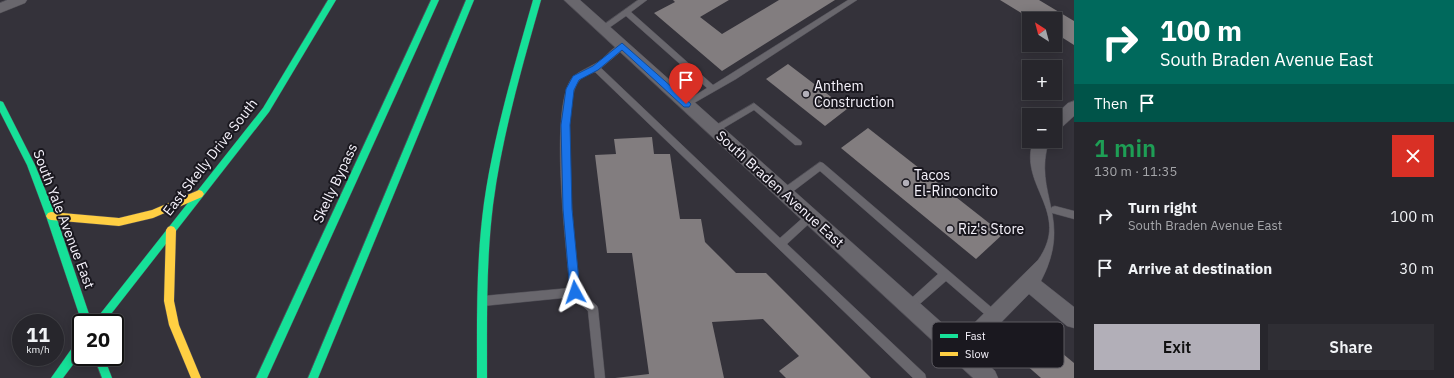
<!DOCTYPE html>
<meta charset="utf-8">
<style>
:root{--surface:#27262c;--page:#2f2e34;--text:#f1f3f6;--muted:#a4a5a9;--line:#434348;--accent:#b2afb8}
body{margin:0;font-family:"IBM Plex Sans",sans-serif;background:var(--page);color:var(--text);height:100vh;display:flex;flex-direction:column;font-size:15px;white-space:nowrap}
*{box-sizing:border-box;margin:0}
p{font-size:13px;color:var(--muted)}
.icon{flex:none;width:22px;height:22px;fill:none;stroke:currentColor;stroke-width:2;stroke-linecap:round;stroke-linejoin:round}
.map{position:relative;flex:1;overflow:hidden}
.details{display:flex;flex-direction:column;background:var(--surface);width:380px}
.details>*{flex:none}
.guide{background:#00695c;color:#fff;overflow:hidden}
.needle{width:26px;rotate:324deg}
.tools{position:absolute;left:1022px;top:12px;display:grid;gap:8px}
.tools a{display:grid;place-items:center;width:40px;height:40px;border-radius:0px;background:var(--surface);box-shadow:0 2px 10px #0003,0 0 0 1px var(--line);font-size:20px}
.speed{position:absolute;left:12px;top:314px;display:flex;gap:8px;font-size:20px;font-weight:700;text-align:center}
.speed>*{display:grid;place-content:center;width:52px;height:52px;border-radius:50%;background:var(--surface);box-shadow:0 2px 10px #0003,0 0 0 1px var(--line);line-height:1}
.speed small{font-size:10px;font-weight:400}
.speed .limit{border:2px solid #111;border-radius:6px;background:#fff;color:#111}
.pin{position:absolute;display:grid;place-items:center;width:34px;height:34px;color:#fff;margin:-41px -17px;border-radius:50% 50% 50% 0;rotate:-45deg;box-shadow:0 0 4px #0007}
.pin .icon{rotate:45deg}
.me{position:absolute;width:44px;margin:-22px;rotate:355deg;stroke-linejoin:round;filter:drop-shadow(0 0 3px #0008)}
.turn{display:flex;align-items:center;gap:14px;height:84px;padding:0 20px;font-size:18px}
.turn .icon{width:52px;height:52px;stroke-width:2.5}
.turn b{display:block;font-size:28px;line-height:34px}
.then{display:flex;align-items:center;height:38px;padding:0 20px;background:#0003;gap:8px;font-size:15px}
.round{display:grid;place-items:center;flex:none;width:42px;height:42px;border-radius:0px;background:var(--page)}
.headline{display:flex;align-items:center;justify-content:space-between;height:68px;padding:0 20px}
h1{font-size:24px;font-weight:600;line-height:30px;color:#1e9e55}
.action{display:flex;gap:8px;margin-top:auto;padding:8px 20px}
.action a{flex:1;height:46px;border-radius:0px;background:var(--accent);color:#111;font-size:16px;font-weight:600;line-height:46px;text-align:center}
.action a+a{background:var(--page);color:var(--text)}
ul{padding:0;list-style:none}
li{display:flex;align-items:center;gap:12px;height:52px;padding:0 20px}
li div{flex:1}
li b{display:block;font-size:15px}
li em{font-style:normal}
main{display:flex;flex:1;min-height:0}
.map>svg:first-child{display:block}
</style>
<main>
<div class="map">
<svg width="1074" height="378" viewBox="0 0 1074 378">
<rect width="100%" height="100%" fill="#34323a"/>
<!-- building -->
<g fill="#827d7f">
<polygon points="673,0 729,0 700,17 722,34 779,0 835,0 722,71 654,13 675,2"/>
<polygon points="1000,0 1039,0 1074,21 1074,45 1055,33 1055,19 1031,19"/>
<polygon points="788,64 847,109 825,126 766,79"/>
<polygon points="868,128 1003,234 976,259 841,148"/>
<polygon points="652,137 654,154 670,154 680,219 701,219 705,242 736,273 766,273 871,378 786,378 779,371 799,356 763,319 712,322 724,378 615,378 649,374 632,253 607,253 595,155 616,154 614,139"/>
<polygon points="1039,334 1074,363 1074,378 1041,378 1017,357"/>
</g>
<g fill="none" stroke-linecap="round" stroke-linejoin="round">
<defs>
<g id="lane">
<polygon points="638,0 647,0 631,12 713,85 848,0 857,0 736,79 687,107 683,104 684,102 707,88 626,16 606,30 600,30 599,28"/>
<path d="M622,43L626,46L625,48L601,68L780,238L807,214L810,213L813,214L815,217L813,220L787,244L925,374L926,378H913L595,72C590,74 583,76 579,81C558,106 576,253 580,290L597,306L598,309L605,378H595L588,311L573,297L483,306L479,304L478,301L479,298L483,296L570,288C566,247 549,107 572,78C578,71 593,66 601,60C607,55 614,46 622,43Z"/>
<polygon points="754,103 801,141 802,143 801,145 795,145 754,110 717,132 711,132 710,130 711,128"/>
<polygon points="820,162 823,163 998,313 999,316 998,319 994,321 990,319 946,281 914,309 910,311 906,309 905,306 906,303 938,274 820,171 787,196 784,197 781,196 779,193 781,190"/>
<polygon points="1055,206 1074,211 1074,219 1052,213 1050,210 1052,207"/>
</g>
<g id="street">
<polygon points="7,0 27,0 25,3 0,13 0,3"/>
<path d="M564,0H580L959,338L1038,260C1072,212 1018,186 1033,141H1049C1032,194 1074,218 1041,281L1074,307V328L1067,326L1029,294L973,351L995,371L998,378H973Z"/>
<polygon points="1074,101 1074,116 1061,128 1055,130 1055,115 1068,103"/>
</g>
<g id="fast">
<polygon points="328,0 336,0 269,112 104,323 93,323 263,108"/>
<polygon points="431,0 439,0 267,378 256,378"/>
<polygon points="466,0 474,0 318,378 308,378"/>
<path d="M533,0H541C522,67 502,135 493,205C486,262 487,320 487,378H477C477,320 476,261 484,203C494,134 514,67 533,0Z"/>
<polygon points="0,101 3,102 35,165 56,216 92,323 82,323 46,216 27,165 0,112"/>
<polygon points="81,340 81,354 63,378 51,378 77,341"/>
<polygon points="94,357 104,357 112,378 102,378"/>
</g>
<g id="slow">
<polygon points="199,190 202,191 204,194 202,197 153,218 119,226 51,220 48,219 46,216 48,213 51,212 119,218 152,210"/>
<polygon points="171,226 174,227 176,230 174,301 179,325 201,378 191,378 169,325 164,301 166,230 168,227"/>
</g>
</defs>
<!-- lane casing -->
<use href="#lane" stroke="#504e56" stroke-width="1"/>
<!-- street casing -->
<use href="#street" stroke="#504e56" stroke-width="1"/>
<!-- fast casing -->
<use href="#fast" stroke="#504e56" stroke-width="1"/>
<!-- slow casing -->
<use href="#slow" stroke="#504e56" stroke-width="1"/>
<!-- lane -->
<use href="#lane" fill="#69676d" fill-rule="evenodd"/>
<!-- street -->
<use href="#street" fill="#69676d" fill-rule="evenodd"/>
<!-- fast -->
<use href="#fast" fill="#16e098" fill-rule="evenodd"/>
<!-- slow -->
<use href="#slow" fill="#ffcf43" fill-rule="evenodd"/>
</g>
<!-- route -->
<polygon fill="#1a73e8" stroke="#114b97" points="622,43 691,104 689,107 684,107 622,50 598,70 579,80 574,90 570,125 572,209 580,292 579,295 575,297 572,295 570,292 563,209 561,125 566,89 573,76 593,66"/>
<!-- markers -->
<g fill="#b2afb8" stroke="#1a181f" stroke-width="1.5">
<circle cx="806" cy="94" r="4"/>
<circle cx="906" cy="183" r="4"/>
<circle cx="950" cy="229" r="4"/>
</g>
<g text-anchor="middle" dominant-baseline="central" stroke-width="4" stroke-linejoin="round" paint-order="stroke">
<!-- poi labels -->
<g font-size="14" fill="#f6f3fc" stroke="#1a181f" text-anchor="start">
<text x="814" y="86">Anthem<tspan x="814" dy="16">Construction</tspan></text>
<text x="914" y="175">Tacos<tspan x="914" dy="16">El-Rinconcito</tspan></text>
<text x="958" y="229">Riz's Store</text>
</g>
<!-- street labels -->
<g font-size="14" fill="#f6f3fc" stroke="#1a181f">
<text transform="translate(210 157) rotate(-52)">East Skelly Drive South</text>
<text transform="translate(335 183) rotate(-65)">Skelly Bypass</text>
<text transform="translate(780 189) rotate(42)">South Braden Avenue East</text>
<text transform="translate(64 219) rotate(69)">South Yale Avenue East</text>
</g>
</g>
<!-- legend -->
<rect x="932" y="322" width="132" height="46" rx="6" fill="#1a181f" stroke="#5c5a61" stroke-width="1"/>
<rect x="940" y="334" width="18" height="4" fill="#16e098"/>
<rect x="940" y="352" width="18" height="4" fill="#ffcf43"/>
<g font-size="11" fill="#f6f3fc">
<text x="965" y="340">Fast</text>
<text x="965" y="358">Slow</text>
</g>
</svg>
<div class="tools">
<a><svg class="needle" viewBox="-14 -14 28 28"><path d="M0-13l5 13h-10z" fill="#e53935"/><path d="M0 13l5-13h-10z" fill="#a4a5a9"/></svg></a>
<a>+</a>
<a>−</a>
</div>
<div class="speed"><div>11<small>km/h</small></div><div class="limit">20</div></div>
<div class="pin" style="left:686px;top:104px;background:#d93025"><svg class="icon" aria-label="arrive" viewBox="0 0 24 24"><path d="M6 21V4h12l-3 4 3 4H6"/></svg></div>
<svg class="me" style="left:575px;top:292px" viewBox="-20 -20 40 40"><path d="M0-17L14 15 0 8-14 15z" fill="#1a73e8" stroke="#fff" stroke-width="4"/></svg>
</div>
<section class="details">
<div class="guide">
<div class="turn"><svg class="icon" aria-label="right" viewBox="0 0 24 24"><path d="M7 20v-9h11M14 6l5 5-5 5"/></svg><div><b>100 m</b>South Braden Avenue East</div></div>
<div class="then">Then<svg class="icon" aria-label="arrive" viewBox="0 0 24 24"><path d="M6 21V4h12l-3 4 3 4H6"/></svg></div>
</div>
<div class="headline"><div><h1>1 min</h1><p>130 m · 11:35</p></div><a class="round" style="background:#d93025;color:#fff"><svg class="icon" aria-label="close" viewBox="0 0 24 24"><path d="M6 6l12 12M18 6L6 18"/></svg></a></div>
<ul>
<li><svg class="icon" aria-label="right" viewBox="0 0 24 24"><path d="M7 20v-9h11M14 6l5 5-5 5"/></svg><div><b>Turn right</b><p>South Braden Avenue East</p></div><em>100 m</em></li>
<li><svg class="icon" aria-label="arrive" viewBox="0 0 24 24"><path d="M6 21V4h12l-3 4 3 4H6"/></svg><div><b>Arrive at destination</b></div><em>30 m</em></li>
</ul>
<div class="action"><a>Exit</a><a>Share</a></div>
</section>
</main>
